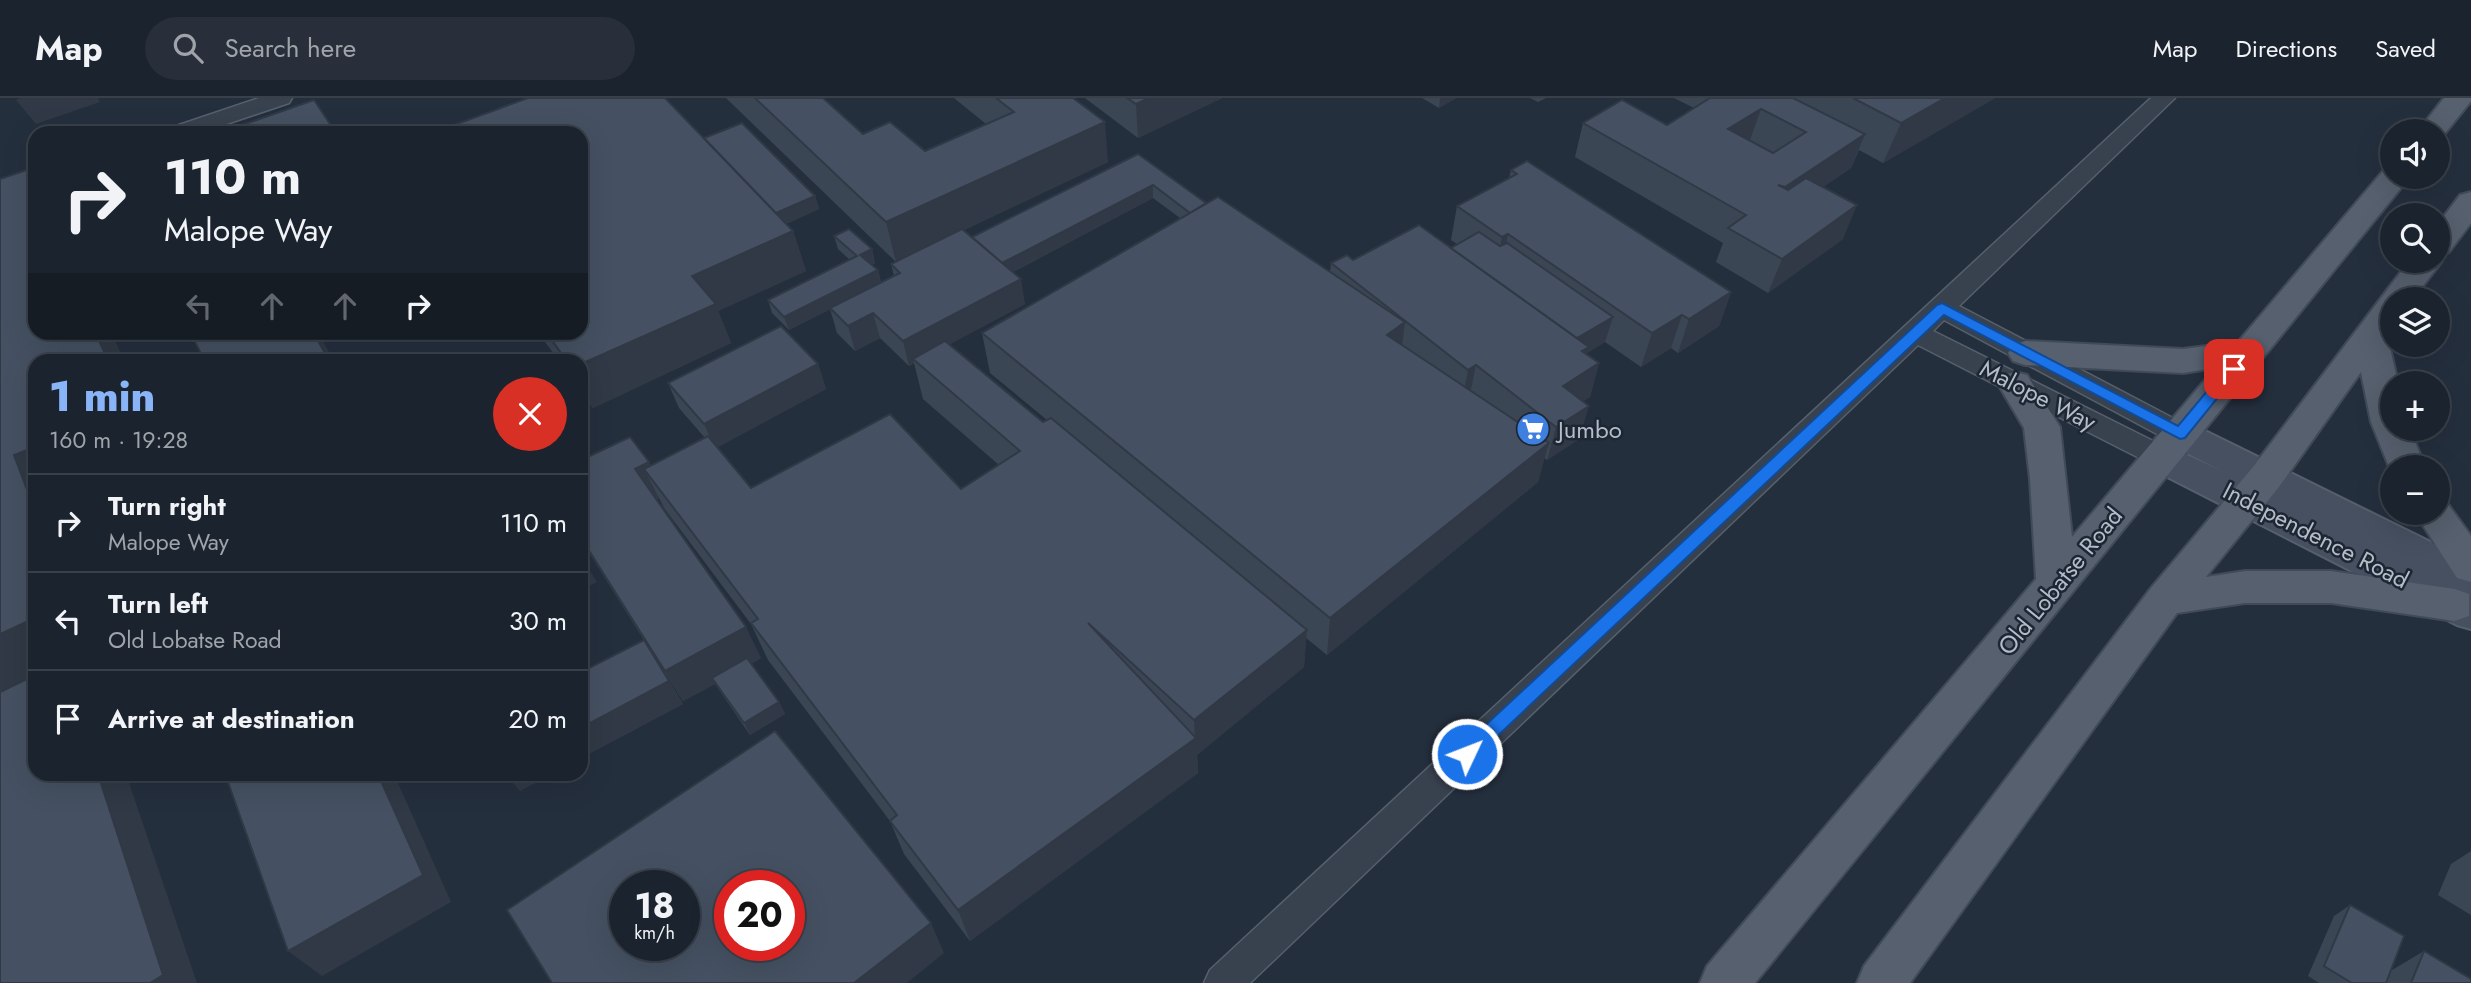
<!DOCTYPE html>
<meta charset="utf-8">
<style>
:root{--surface:#1b232e;--page:#282f3a;--text:#f1f3f6;--muted:#a0a4aa;--line:#39404a;--accent:#8ab4f8}
body{margin:0;font-family:Jost,sans-serif;background:var(--page);color:var(--text);height:100vh;display:flex;flex-direction:column;font-size:26px;white-space:nowrap}
*{box-sizing:border-box;margin:0}
p{font-size:23px;color:var(--muted)}
.icon{flex:none;width:38px;height:38px;fill:none;stroke:currentColor;stroke-width:2;stroke-linecap:round;stroke-linejoin:round}
.map{position:relative;flex:1;overflow:hidden}
.panel{position:absolute;left:28px;top:256px;width:560px;height:427px;display:flex;flex-direction:column;background:var(--surface);border-radius:21px;box-shadow:0 7px 28px #0002,0 0 0 2px var(--line)}
.panel>*{flex:none}
.guide{position:absolute;left:28px;top:28px;width:560px;height:214px;border-radius:21px;box-shadow:0 7px 28px #0002,0 0 0 2px var(--line);background:#1b232e;color:var(--text);overflow:hidden}
.tools{position:absolute;left:2380px;top:21px;display:grid;gap:14px}
.tools a{display:grid;place-items:center;width:70px;height:70px;border-radius:50%;background:var(--surface);box-shadow:0 7px 28px #0002,0 0 0 2px var(--line);font-size:35px}
.speed{position:absolute;left:609px;top:772px;display:flex;gap:14px;font-size:35px;font-weight:700;text-align:center}
.speed>*{display:grid;place-content:center;width:91px;height:91px;border-radius:50%;background:var(--surface);box-shadow:0 7px 28px #0002,0 0 0 2px var(--line);line-height:1}
.speed small{font-size:18px;font-weight:400}
.speed .limit{border:10px solid #d22;background:#fff;color:#111}
.pin{position:absolute;display:grid;place-items:center;width:60px;height:60px;color:#fff;margin:-30px;border-radius:14px;box-shadow:0 4px 10px #0006}
.me{position:absolute;width:77px;margin:-38px;rotate:47deg;stroke-linejoin:round;filter:drop-shadow(0 0 5px #0008)}
.turn{display:flex;align-items:center;gap:24px;height:147px;padding:0 21px;font-size:32px}
.turn .icon{width:91px;height:91px;stroke-width:2.5}
.turn b{display:block;font-size:49px;line-height:60px}
.lanes{display:flex;align-items:center;height:66px;padding:0 21px;background:#0003;justify-content:center;gap:35px;direction:ltr}
.lanes .off{opacity:.35}
.round{display:grid;place-items:center;flex:none;width:74px;height:74px;border-radius:37px;background:var(--page)}
.headline{display:flex;align-items:center;justify-content:space-between;height:119px;padding:0 21px}
h1{font-size:42px;font-weight:800;line-height:52px;color:var(--accent)}
ul{padding:0;list-style:none}
li{display:flex;align-items:center;gap:21px;height:98px;padding:0 21px;border-top:2px solid var(--line)}
li div{flex:1}
li b{display:block;font-size:26px}
li em{font-style:normal}
header{display:flex;align-items:center;gap:42px;box-sizing:border-box;height:98px;padding:0 35px;background:var(--surface);border-bottom:2px solid var(--line)}
header strong{font-size:33px}
nav{display:flex;gap:38px;margin-inline-start:auto;font-size:24px}
.search{width:490px;height:63px;background:var(--page);display:flex;align-items:center;gap:18px;box-sizing:border-box;padding:0 24px;border-radius:38px;color:var(--muted);font-size:26px}
.map>svg:first-child{display:block}
</style>
<header>
<strong>Map</strong>
<div class="search"><svg class="icon" aria-label="search" viewBox="0 0 24 24"><circle cx="10" cy="10" r="6"/><path d="M15 15l6 6"/></svg>Search here</div>
<nav><a>Map</a><a>Directions</a><a>Saved</a></nav>
</header>
<div class="map">
<svg width="2471" height="885" viewBox="0 0 2471 885">
<rect width="100%" height="100%" fill="#242f3e"/>
<g fill="none" stroke-linecap="round" stroke-linejoin="round">
<defs>
<g id="lane">
<polygon points="259,0 292,0 289,5 200,35 167,35 170,30"/>
<polygon points="2151,0 2175,0 1959,208 2190,329 2194,336 2190,343 2180,346 2170,343 1944,222 1933,233 2171,352 2175,359 2171,366 2161,369 2151,366 1918,247 1250,885 1204,885 1210,872"/>
</g>
<polygon id="secondary" points="2180,323 2193,327 2471,464 2471,531 2457,527 2148,369 2143,359 2148,349 2161,345 2224,374 2167,345 2162,336 2167,327"/>
<g id="primary">
<polygon points="2444,0 2471,0 2471,3 2442,39 2438,40 2438,33 2418,33"/>
<polygon points="2392,70 2392,79 2409,79 2405,85 1755,885 1700,885 1707,868 2036,481 2030,381 2024,330 1998,286 2003,277 2015,274 2027,277 2060,329 2072,439 2215,270 2183,275 2025,267 2013,263 2008,255 2013,247 2025,243 2183,251 2238,244 2383,73"/>
<polygon points="2471,94 2471,125 2449,154 2438,157 2442,163 2413,201 2392,201 2392,230 2387,237 2398,285 2392,285 2392,331 2410,331 2425,369 2392,369 2392,376 2371,324 2361,274 2279,389 2206,479 2245,473 2331,473 2455,491 2469,496 2469,518 2455,523 2331,505 2245,505 2177,515 1910,885 1857,885 1864,868 2151,490 2253,369 2409,163 2438,163 2438,126 2460,97"/>
<polygon points="2438,402 2447,405 2471,438 2471,484 2457,480 2415,415 2438,415"/>
</g>
</defs>
<!-- lane casing -->
<use href="#lane" stroke="#565f6c" stroke-width="3"/>
<!-- secondary casing -->
<use href="#secondary" stroke="#565f6c" stroke-width="4"/>
<!-- primary casing -->
<use href="#primary" stroke="#414a57" stroke-width="4"/>
<!-- lane -->
<use href="#lane" fill="#38414e" fill-rule="evenodd"/>
<!-- secondary -->
<use href="#secondary" fill="#465061" fill-rule="evenodd"/>
<!-- primary -->
<use href="#primary" fill="#56606e" fill-rule="evenodd"/>
</g>
<!-- wall -->
<g fill="#3b4654" fill-rule="evenodd">
<path d="M726,0H823L863,36L925,53L986,26L954,0H1073L1108,64L964,132L972,139L1138,56L1206,105L1330,174L1331,165L1451,150L1457,146L1451,142L1457,108L1509,80L1511,72L1731,194L1719,228L1678,255L1671,250L1641,269L1605,244L1587,255V256L1599,265L1590,299L1583,303L1579,341L1547,362L1544,360L1538,384L1327,557L1306,540L1304,569L1197,657L1198,675L970,843L904,756L890,723L768,562L751,526L664,410L659,400L656,402L761,560L751,566L779,604L785,616L750,637L715,586L683,603L654,557L683,606L581,660V574L644,542L581,442V362L650,368L705,340L679,310L668,285L818,266L826,291L717,349L751,390L961,391L999,367L923,301L914,265L909,268L880,240L855,253L837,235L830,211L789,232L772,215L768,202L850,162L838,151L834,138L872,151L875,165L871,167L878,172L881,184L894,178L891,166L896,164ZM1153,100L1180,120L982,235L990,275L1047,322L1043,324L950,246L1025,206L1013,174Z"/>
<polygon points="1085,0 1222,0 1138,40"/>
<polygon points="1422,0 1456,0 1439,10"/>
<polygon points="1530,0 1546,0 1538,4"/>
<polygon points="1674,0 1995,0 1883,65 1859,52 1851,70 1823,89 1843,141 1768,195 1716,164 1723,145 1575,59 1583,25 1667,27 1694,10"/>
<polygon points="704,40 815,98 819,111 786,126 793,133 806,173 718,213 731,245 593,310 581,294 581,262 558,262 538,234 581,234"/>
<polygon points="2471,753 2471,817 2438,797 2451,766"/>
<polygon points="2350,807 2392,872 2424,853 2471,885 2319,885 2308,878 2334,818"/>
</g>
<!-- shaded-wall -->
<g fill="#303945">
<polygon points="20,0 98,0 100,4 36,26 16,2"/>
<polygon points="1149,0 1222,0 1138,40 1136,6"/>
<polygon points="1440,0 1456,0 1439,10"/>
<polygon points="1945,0 1995,0 1883,65 1901,25"/>
<polygon points="1761,11 1749,45 1728,31"/>
<polygon points="1105,24 1108,64 896,164 886,124"/>
<polygon points="1865,36 1851,70 1772,123 1785,89"/>
<polygon points="1153,87 1153,100 997,182 995,169"/>
<polygon points="815,98 819,111 769,133 764,120"/>
<polygon points="1857,107 1843,141 1768,195 1782,161"/>
<polygon points="793,133 806,173 718,213 731,245 593,310 581,287 581,266 692,178"/>
<polygon points="1508,136 1502,170 1496,173 1502,139"/>
<polygon points="872,151 875,165 864,170 860,157"/>
<polygon points="878,172 881,186 789,232 784,219"/>
<polygon points="1021,181 1025,206 917,264 913,261 914,265 909,268 903,243"/>
<polygon points="1731,194 1719,228 1678,255 1689,221"/>
<polygon points="873,215 880,240 855,253 848,228"/>
<polygon points="1682,217 1671,250 1641,269 1652,235"/>
<polygon points="1613,219 1605,244 1587,255 1581,277 1599,265 1590,299 1554,322 1569,245"/>
<polygon points="1405,224 1400,264 1387,237"/>
<polygon points="95,234 111,234 124,262 108,262"/>
<polygon points="313,234 317,234 334,262 329,262"/>
<polygon points="818,266 826,291 715,351 704,326"/>
<polygon points="1476,267 1469,301 1462,305 1468,272"/>
<polygon points="1589,308 1579,341 1547,362 1556,329"/>
<polygon points="1549,345 1538,384 1327,557 1330,520"/>
<polygon points="35,349 35,413 14,357"/>
<polygon points="649,364 665,398 644,371 659,400 652,404 635,371"/>
<polygon points="581,458 597,484 581,492"/>
<polygon points="35,520 35,578 0,594 0,536"/>
<polygon points="746,529 761,560 716,585 712,580 715,586 683,603 665,573"/>
<polygon points="1307,532 1304,569 1197,657 1198,675 970,843 958,812 1195,641 1194,622"/>
<polygon points="669,583 683,606 581,660 581,630"/>
<polygon points="779,604 785,616 750,637 744,625"/>
<polygon points="98,676 126,676 197,885 150,885"/>
<polygon points="378,676 394,676 451,804 322,878 288,853"/>
<polygon points="505,676 553,676 520,693"/>
<polygon points="931,825 944,855 907,885 854,885"/>
</g>
<!-- building -->
<g fill="#455162" stroke="#303945" stroke-width="2" fill-rule="evenodd">
<polygon points="528,0 665,0 793,133 692,178 716,206 581,266 581,262 566,262 546,234 581,234 581,35 432,35"/>
<polygon points="755,0 823,0 863,36 890,24 925,53 1014,14 996,0 1073,0 1105,24 886,124"/>
<polygon points="1127,0 1149,0 1136,6"/>
<path d="M1710,0H1793L1865,36L1785,89L1778,87L1788,92L1806,80L1857,107L1782,161L1728,130L1746,117L1583,25L1622,2L1667,27ZM1761,11L1806,34L1773,55L1728,31Z"/>
<polygon points="1853,0 1945,0 1901,25"/>
<polygon points="314,2 336,35 219,35"/>
<polygon points="742,25 815,98 776,115 704,40"/>
<polygon points="1138,56 1206,105 1190,115 1153,87 1002,165 972,139"/>
<polygon points="1527,63 1731,194 1689,221 1682,217 1652,235 1508,136 1502,139 1457,108 1517,76 1511,72"/>
<polygon points="35,69 35,234 95,234 108,262 35,262 35,349 14,357 35,413 35,520 0,536 0,81"/>
<polygon points="1218,99 1405,224 1387,237 1549,345 1330,520 982,235"/>
<polygon points="1419,127 1589,249 1582,253 1599,265 1563,288 1589,308 1556,329 1476,267 1468,272 1331,165 1347,157 1353,162"/>
<polygon points="849,131 872,151 860,157 878,172 784,219 768,202 857,158 834,138"/>
<polygon points="962,131 1021,181 903,243 873,215 848,228 830,210 900,175 891,166"/>
<polygon points="1479,134 1500,148 1507,145 1613,219 1577,240 1451,150"/>
<polygon points="781,228 818,266 704,326 668,285"/>
<polygon points="190,234 313,234 329,262 204,262"/>
<polygon points="945,243 1043,324 1051,320 1307,532 1194,622 1088,525 1196,640 958,812 890,723 897,717 751,525 758,521 644,371 708,338 751,390 890,316 961,391 1020,353 913,261"/>
<polygon points="630,339 649,364 635,371 746,529 665,573 581,440 581,362"/>
<polygon points="644,542 669,583 581,630 581,574"/>
<polygon points="747,560 779,604 744,625 712,580"/>
<polygon points="35,577 35,676 98,676 163,877 150,885 0,885 0,594"/>
<path d="M775,633L931,825L854,885H552L507,812ZM625,788H684V847H625ZM730,788H789V847H730Z"/>
<polygon points="225,676 378,676 423,777 288,853"/>
<polygon points="2350,807 2404,838 2386,885 2352,885 2324,868"/>
<polygon points="2424,853 2471,881 2471,885 2411,885"/>
</g>
<!-- route -->
<polygon fill="#1a73e8" stroke="#114b97" stroke-width="2" points="1942,205 2178,328 2229,267 2234,266 2241,271 2185,340 2180,341 1944,217 1473,661 1467,664 1461,661 1458,656 1461,650 1937,207"/>
<!-- icons -->
<defs>
<symbol id="supermarket-disc" viewBox="-11 -11 22 22"><circle r="9.5" fill="#3f7fe0" stroke="#1d2633"/><path d="M-6-5.5h2.5l.6 2H6L4.5 2H-2.5L-4.4-4H-6ZM-1.5 3.2a1.3 1.3 0 1 0 .1 0ZM3 3.2a1.3 1.3 0 1 0 .1 0Z" fill="#fff"/></symbol>
</defs>
<g fill-rule="evenodd">
<use href="#supermarket-disc" x="1514" y="312" width="38" height="38"/>
</g>
<g text-anchor="middle" dominant-baseline="central" stroke-width="5" stroke-linejoin="round" paint-order="stroke">
<!-- street labels -->
<g font-size="24" fill="#b4bcc9" stroke="#1d2633">
<text transform="translate(2038 297) rotate(27)">Malope Way</text>
<text transform="translate(2316 437) rotate(27)">Independence Road</text>
<text transform="translate(2060 483) rotate(-51)">Old Lobatse Road</text>
</g>
<!-- poi labels -->
<g font-size="24" fill="#b4bcc9" stroke="#1d2633" text-anchor="start">
<text x="1558" y="331">Jumbo</text>
</g>
</g>
</svg>
<div class="tools">
<a><svg class="icon" aria-label="sound" viewBox="0 0 24 24"><path d="M4 9h4l5-4v14l-5-4H4zM17 9q2 3 0 6"/></svg></a>
<a><svg class="icon" aria-label="search" viewBox="0 0 24 24"><circle cx="10" cy="10" r="6"/><path d="M15 15l6 6"/></svg></a>
<a><svg class="icon" aria-label="layers" viewBox="0 0 24 24"><path d="M12 4l9 5-9 5-9-5zM3 14l9 5 9-5"/></svg></a>
<a>+</a>
<a>−</a>
</div>
<div class="speed"><div>18<small>km/h</small></div><div class="limit">20</div></div>
<div class="pin" style="left:2234px;top:271px;background:#d93025"><svg class="icon" aria-label="arrive" viewBox="0 0 24 24"><path d="M6 21V4h12l-3 4 3 4H6"/></svg></div>
<svg class="me" style="left:1467px;top:656px" viewBox="-20 -20 40 40"><circle r="17" fill="#1a73e8" stroke="#fff" stroke-width="3"/><path d="M0-11L8 9 0 5-8 9z" fill="#fff"/></svg>
<div class="guide">
<div class="turn"><svg class="icon" aria-label="right" viewBox="0 0 24 24"><path d="M7 20v-9h11M14 6l5 5-5 5"/></svg><div><b>110 m</b>Malope Way</div></div>
<div class="lanes"><svg class="icon off" aria-label="left" viewBox="0 0 24 24"><path d="M17 20v-9H6M10 6l-5 5 5 5"/></svg><svg class="icon off" aria-label="ahead" viewBox="0 0 24 24"><path d="M12 20V5M6 11l6-6 6 6"/></svg><svg class="icon off" aria-label="ahead" viewBox="0 0 24 24"><path d="M12 20V5M6 11l6-6 6 6"/></svg><svg class="icon" aria-label="right" viewBox="0 0 24 24"><path d="M7 20v-9h11M14 6l5 5-5 5"/></svg></div>
</div>
<section class="panel">
<div class="headline"><div><h1>1 min</h1><p>160 m · 19:28</p></div><a class="round" style="background:#d93025;color:#fff"><svg class="icon" aria-label="close" viewBox="0 0 24 24"><path d="M6 6l12 12M18 6L6 18"/></svg></a></div>
<ul>
<li><svg class="icon" aria-label="right" viewBox="0 0 24 24"><path d="M7 20v-9h11M14 6l5 5-5 5"/></svg><div><b>Turn right</b><p>Malope Way</p></div><em>110 m</em></li>
<li><svg class="icon" aria-label="left" viewBox="0 0 24 24"><path d="M17 20v-9H6M10 6l-5 5 5 5"/></svg><div><b>Turn left</b><p>Old Lobatse Road</p></div><em>30 m</em></li>
<li><svg class="icon" aria-label="arrive" viewBox="0 0 24 24"><path d="M6 21V4h12l-3 4 3 4H6"/></svg><div><b>Arrive at destination</b></div><em>20 m</em></li>
</ul>
</section>
</div>
